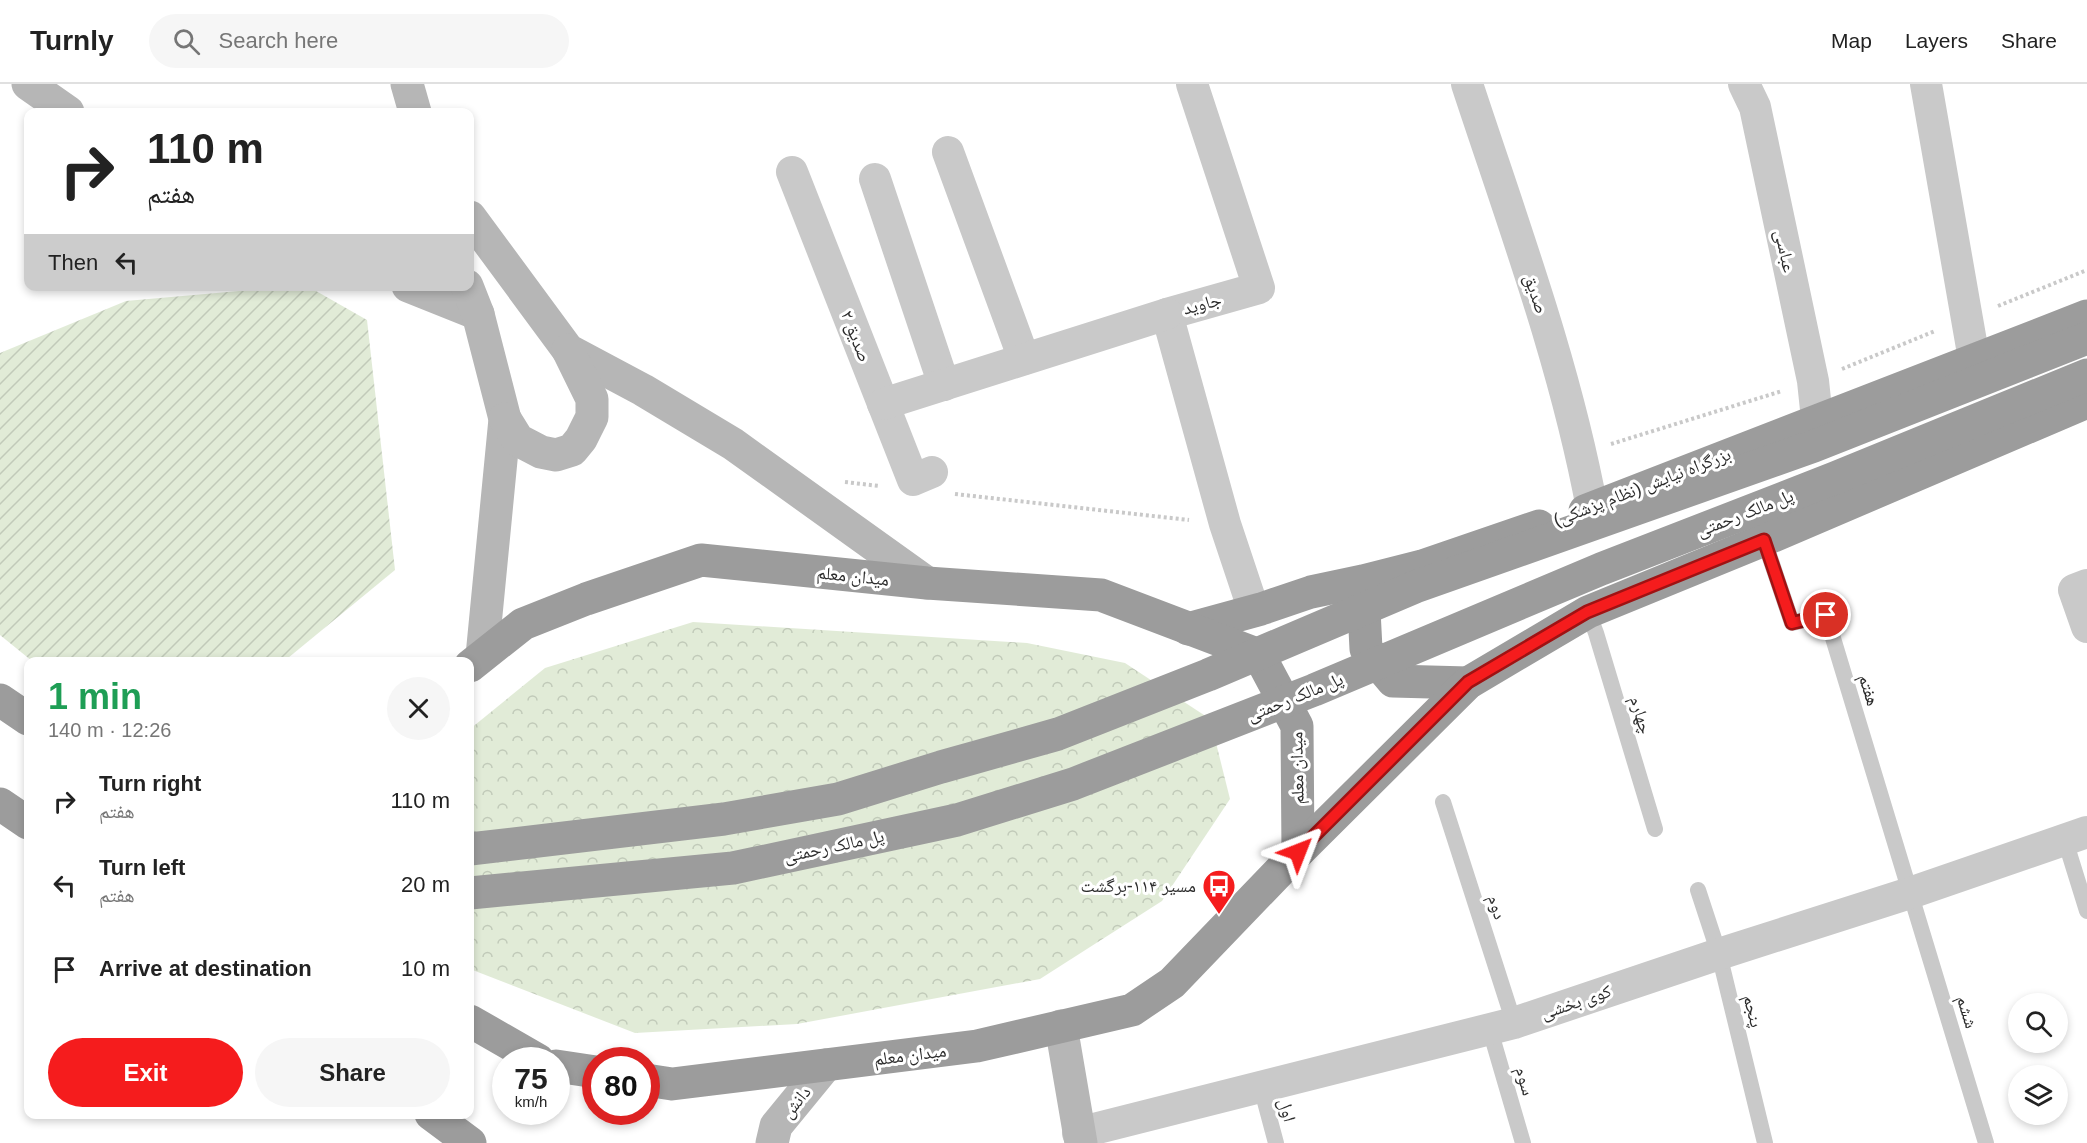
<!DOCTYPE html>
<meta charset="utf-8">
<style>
:root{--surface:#fff;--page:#f6f6f6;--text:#222;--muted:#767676;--line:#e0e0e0;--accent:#f51c1d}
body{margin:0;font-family:Helvetica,"Noto Naskh Arabic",sans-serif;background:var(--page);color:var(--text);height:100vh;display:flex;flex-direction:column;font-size:22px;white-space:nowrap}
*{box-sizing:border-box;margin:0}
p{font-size:20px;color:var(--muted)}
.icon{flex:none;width:33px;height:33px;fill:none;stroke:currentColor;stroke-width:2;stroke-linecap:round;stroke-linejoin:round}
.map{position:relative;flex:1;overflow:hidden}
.details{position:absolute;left:24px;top:573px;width:450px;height:462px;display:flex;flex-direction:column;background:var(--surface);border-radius:12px;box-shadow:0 3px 9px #0003}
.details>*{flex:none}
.guide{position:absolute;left:24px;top:24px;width:450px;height:183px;border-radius:12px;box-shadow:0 3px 9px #0003;background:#fff;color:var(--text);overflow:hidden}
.buttons{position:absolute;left:2008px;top:909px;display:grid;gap:12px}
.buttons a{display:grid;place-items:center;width:60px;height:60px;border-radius:50%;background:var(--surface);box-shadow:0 3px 9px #0003;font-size:30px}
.speed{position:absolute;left:492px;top:963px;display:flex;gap:12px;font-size:30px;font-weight:700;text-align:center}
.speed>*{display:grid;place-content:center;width:78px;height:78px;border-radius:50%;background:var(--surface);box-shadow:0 3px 9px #0003;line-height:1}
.speed small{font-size:15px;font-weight:400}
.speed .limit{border:9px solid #d22;background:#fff;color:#111}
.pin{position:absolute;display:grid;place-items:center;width:51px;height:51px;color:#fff;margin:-26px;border:3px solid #fff;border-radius:50%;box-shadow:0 2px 6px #0007}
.me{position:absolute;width:66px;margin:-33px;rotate:45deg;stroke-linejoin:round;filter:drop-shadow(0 0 4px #0008)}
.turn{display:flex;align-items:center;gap:21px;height:126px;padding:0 24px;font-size:27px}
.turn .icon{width:78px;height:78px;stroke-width:2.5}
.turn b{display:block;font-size:42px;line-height:51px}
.then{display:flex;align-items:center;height:57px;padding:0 24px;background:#0003;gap:12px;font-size:22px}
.round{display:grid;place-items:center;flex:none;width:63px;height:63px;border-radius:32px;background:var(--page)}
.head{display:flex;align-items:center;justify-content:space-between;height:102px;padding:0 24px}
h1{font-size:36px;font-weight:700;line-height:45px;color:#1e9e55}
.action{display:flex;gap:12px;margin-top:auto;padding:12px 24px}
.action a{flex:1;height:69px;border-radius:36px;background:var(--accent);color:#fff;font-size:24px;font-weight:700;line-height:69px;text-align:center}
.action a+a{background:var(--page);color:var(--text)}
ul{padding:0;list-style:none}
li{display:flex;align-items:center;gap:18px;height:84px;padding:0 24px}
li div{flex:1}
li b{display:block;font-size:22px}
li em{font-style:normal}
header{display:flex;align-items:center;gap:36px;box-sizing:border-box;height:84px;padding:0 30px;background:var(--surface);border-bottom:2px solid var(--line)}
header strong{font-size:28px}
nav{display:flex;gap:33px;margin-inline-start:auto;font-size:21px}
.search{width:420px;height:54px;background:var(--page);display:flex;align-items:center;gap:15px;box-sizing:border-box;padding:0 21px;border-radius:33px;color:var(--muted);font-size:22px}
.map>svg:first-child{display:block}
</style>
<header>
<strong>Turnly</strong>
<div class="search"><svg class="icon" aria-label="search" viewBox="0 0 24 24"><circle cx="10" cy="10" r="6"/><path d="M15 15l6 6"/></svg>Search here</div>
<nav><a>Map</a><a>Layers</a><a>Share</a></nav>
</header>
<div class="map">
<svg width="2087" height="1059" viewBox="0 0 2087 1059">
<defs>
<pattern id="forest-crowns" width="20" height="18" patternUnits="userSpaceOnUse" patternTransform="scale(1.5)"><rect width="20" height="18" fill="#e1ebd7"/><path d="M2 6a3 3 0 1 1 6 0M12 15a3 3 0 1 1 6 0" fill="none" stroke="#c1cab9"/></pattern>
<pattern id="garden-furrows" width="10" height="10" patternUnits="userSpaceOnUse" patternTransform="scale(1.5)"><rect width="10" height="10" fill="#e1ebd7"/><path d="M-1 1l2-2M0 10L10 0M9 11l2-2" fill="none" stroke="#c1cab9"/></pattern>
</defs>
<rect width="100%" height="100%" fill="#fff"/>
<!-- forest -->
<polygon fill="url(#forest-crowns)" points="693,538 1027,559 1125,579 1210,635 1230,715 1162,817 1040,895 797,940 635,949 470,885 470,645 545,584"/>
<!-- garden -->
<polygon fill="url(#garden-furrows)" points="285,203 309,203 367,236 395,486 288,574 259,578 32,577 0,551 0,269 126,217"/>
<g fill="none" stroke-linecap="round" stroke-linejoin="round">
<!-- path -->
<g stroke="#c9c9c9" stroke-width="4" stroke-dasharray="3 3" stroke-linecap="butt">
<polyline points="1998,222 2087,186"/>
<polyline points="1842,285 1935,247"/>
<polyline points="1611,360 1782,307"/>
<polyline points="845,398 879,402"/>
<polyline points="955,410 1189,436"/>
</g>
<!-- service -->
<g stroke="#c9c9c9" stroke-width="16">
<polyline points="1764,456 1792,539 1826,531 1986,1059"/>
<polyline points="1588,528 1596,549 1655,745"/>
<polyline points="1443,718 1514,939"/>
<polyline points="2065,756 2087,827"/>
<polyline points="1698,806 1719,870 1765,1059"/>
<polyline points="1490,946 1523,1059"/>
<polyline points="1261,1003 1276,1059"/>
</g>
<!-- minor -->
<g stroke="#c9c9c9" stroke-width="32">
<polyline points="1192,0 1259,204 1167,230 1225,440 1254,527"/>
<path d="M1467,0C1513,140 1565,279 1592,424"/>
<polyline points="1744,0 1755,23 1813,297 1817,335"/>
<polyline points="1926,0 1974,275"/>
<polyline points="948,68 1024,275"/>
<polyline points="792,88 913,396 932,388"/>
<polyline points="875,95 944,301"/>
<polyline points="883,320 1167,230"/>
<polyline points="2087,501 2074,506 2087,543"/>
<polyline points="1078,1049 1514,939 1719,870 1910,809 2087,748"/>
</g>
<!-- secondary -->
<g stroke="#b6b6b6" stroke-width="33">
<polyline points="28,0 68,28"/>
<polyline points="407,0 415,28"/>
<polyline points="470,133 568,266 643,306 733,360 927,499"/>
<polyline points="408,202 478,230"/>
<polyline points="467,202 478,230 505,335 482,572"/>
<polyline points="505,335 518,356 541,368 556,371 572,366 581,355 592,333 592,315 568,266"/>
<polyline points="1061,942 1081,1059"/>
<polyline points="772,1059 776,1042 826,981"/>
</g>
<!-- trunk -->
<g stroke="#9c9c9c" stroke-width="33">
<polyline points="1585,427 2087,232"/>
<polyline points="1387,509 1364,526 1366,565 1393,597 1468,599"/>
<polyline points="1188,545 1261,525 1311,508 1363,497 1422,482 1539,442"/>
<polyline points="470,582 523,540 586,515 701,476 927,499 1101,511 1259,571 1297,642 1298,768 1172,899 1132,926 977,962 672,1000 646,996"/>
<polyline points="0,616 28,635"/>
<polyline points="0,720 28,739"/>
<polyline points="1298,768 1468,599 1588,528 1764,456 2087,318"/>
<polyline points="470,937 538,976"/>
<polyline points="556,982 596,988"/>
<polyline points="431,1030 470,1059"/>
</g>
<!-- trunk-bridge -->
<g stroke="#9c9c9c" stroke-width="33">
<polyline points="470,765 724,735 838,715 941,683 1058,650 1208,591 1415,503 1814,362 2087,254"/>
<polyline points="470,809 733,784 957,736 1073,700 1314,606 1601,485 1835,394 2087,291"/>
</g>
</g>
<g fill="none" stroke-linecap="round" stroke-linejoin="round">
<defs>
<polyline id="route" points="1298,768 1468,598 1587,528 1764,456 1792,539 1826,531"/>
</defs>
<!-- route casing -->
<use href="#route" stroke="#9f1213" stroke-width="15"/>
<!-- route -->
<use href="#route" stroke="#f51c1d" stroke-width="10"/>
</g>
<!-- icons -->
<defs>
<symbol id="bus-pin" viewBox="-11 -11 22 30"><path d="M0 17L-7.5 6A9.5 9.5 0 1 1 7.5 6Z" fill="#f51c1d" stroke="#fff"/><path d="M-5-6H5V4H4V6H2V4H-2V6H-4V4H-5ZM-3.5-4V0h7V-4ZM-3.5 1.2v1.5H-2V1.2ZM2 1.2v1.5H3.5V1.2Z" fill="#fff"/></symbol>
</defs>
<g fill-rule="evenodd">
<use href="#bus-pin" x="1200" y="783" width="38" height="52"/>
</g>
<g text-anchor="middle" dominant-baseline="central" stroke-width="6" stroke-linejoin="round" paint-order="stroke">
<!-- street labels -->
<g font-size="18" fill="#2c2c2c" stroke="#fff">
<text transform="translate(1785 167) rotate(78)">عباسی</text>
<text transform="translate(1536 210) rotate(72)">صدیق</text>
<text transform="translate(1202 220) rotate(-15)">جاوید</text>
<text transform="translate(856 252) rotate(69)">صدیق ۲</text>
<text transform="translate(1642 403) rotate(-21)">بزرگراه نیایش (نظام پزشکی)</text>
<text transform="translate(1745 429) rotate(-21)">پل مالک رحمتی</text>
<text transform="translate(853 492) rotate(6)">میدان معلم</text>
<text transform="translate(1869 606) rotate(73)">هفتم</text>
<text transform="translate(1295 613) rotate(-22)">پل مالک رحمتی</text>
<text transform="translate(1641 631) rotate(73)">چهارم</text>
<text transform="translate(1297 684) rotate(-91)">میدان معلم</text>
<text transform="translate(834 762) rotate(-12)">پل مالک رحمتی</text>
<text transform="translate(1497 823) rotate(72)">دوم</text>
<text transform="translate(1576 918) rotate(-19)">کوی بخشی</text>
<text transform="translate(1753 927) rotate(76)">پنجم</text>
<text transform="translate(1967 928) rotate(73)">ششم</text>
<text transform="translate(910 971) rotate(-7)">میدان معلم</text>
<text transform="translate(1525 997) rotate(74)">سوم</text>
<text transform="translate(796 1018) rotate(-51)">دانش</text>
<text transform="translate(1287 1026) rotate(75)">اول</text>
</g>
<!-- poi labels -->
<g font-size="18" fill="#2c2c2c" stroke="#fff" text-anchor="end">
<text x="1196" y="802">مسیر ۱۱۴-برگشت</text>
</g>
</g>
</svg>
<div class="buttons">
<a><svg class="icon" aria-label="search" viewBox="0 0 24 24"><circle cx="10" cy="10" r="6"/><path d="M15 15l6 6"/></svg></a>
<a><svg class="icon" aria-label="layers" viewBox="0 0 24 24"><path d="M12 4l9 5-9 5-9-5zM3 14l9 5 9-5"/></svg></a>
</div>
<div class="speed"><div>75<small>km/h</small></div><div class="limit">80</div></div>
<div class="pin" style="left:1826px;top:531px;background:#d93025"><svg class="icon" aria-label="arrive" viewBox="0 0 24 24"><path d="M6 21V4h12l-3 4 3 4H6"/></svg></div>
<svg class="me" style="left:1298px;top:768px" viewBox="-20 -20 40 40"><path d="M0-17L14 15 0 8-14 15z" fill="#f51c1d" stroke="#fff" stroke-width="4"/></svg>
<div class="guide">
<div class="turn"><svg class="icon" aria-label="right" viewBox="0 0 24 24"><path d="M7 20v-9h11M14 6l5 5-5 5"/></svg><div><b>110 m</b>هفتم</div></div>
<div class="then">Then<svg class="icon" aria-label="left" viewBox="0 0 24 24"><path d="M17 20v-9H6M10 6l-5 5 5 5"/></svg></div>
</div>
<section class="details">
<div class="head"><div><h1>1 min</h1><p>140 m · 12:26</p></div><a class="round"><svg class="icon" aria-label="close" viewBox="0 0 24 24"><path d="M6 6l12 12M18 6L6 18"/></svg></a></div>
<ul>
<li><svg class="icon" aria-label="right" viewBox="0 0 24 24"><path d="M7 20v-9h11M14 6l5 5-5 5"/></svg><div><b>Turn right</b><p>هفتم</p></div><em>110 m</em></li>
<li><svg class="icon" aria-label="left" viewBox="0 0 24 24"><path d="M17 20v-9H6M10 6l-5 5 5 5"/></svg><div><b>Turn left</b><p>هفتم</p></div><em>20 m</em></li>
<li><svg class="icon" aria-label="arrive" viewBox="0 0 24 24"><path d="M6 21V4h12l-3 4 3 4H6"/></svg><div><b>Arrive at destination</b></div><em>10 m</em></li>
</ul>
<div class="action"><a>Exit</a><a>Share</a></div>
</section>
</div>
